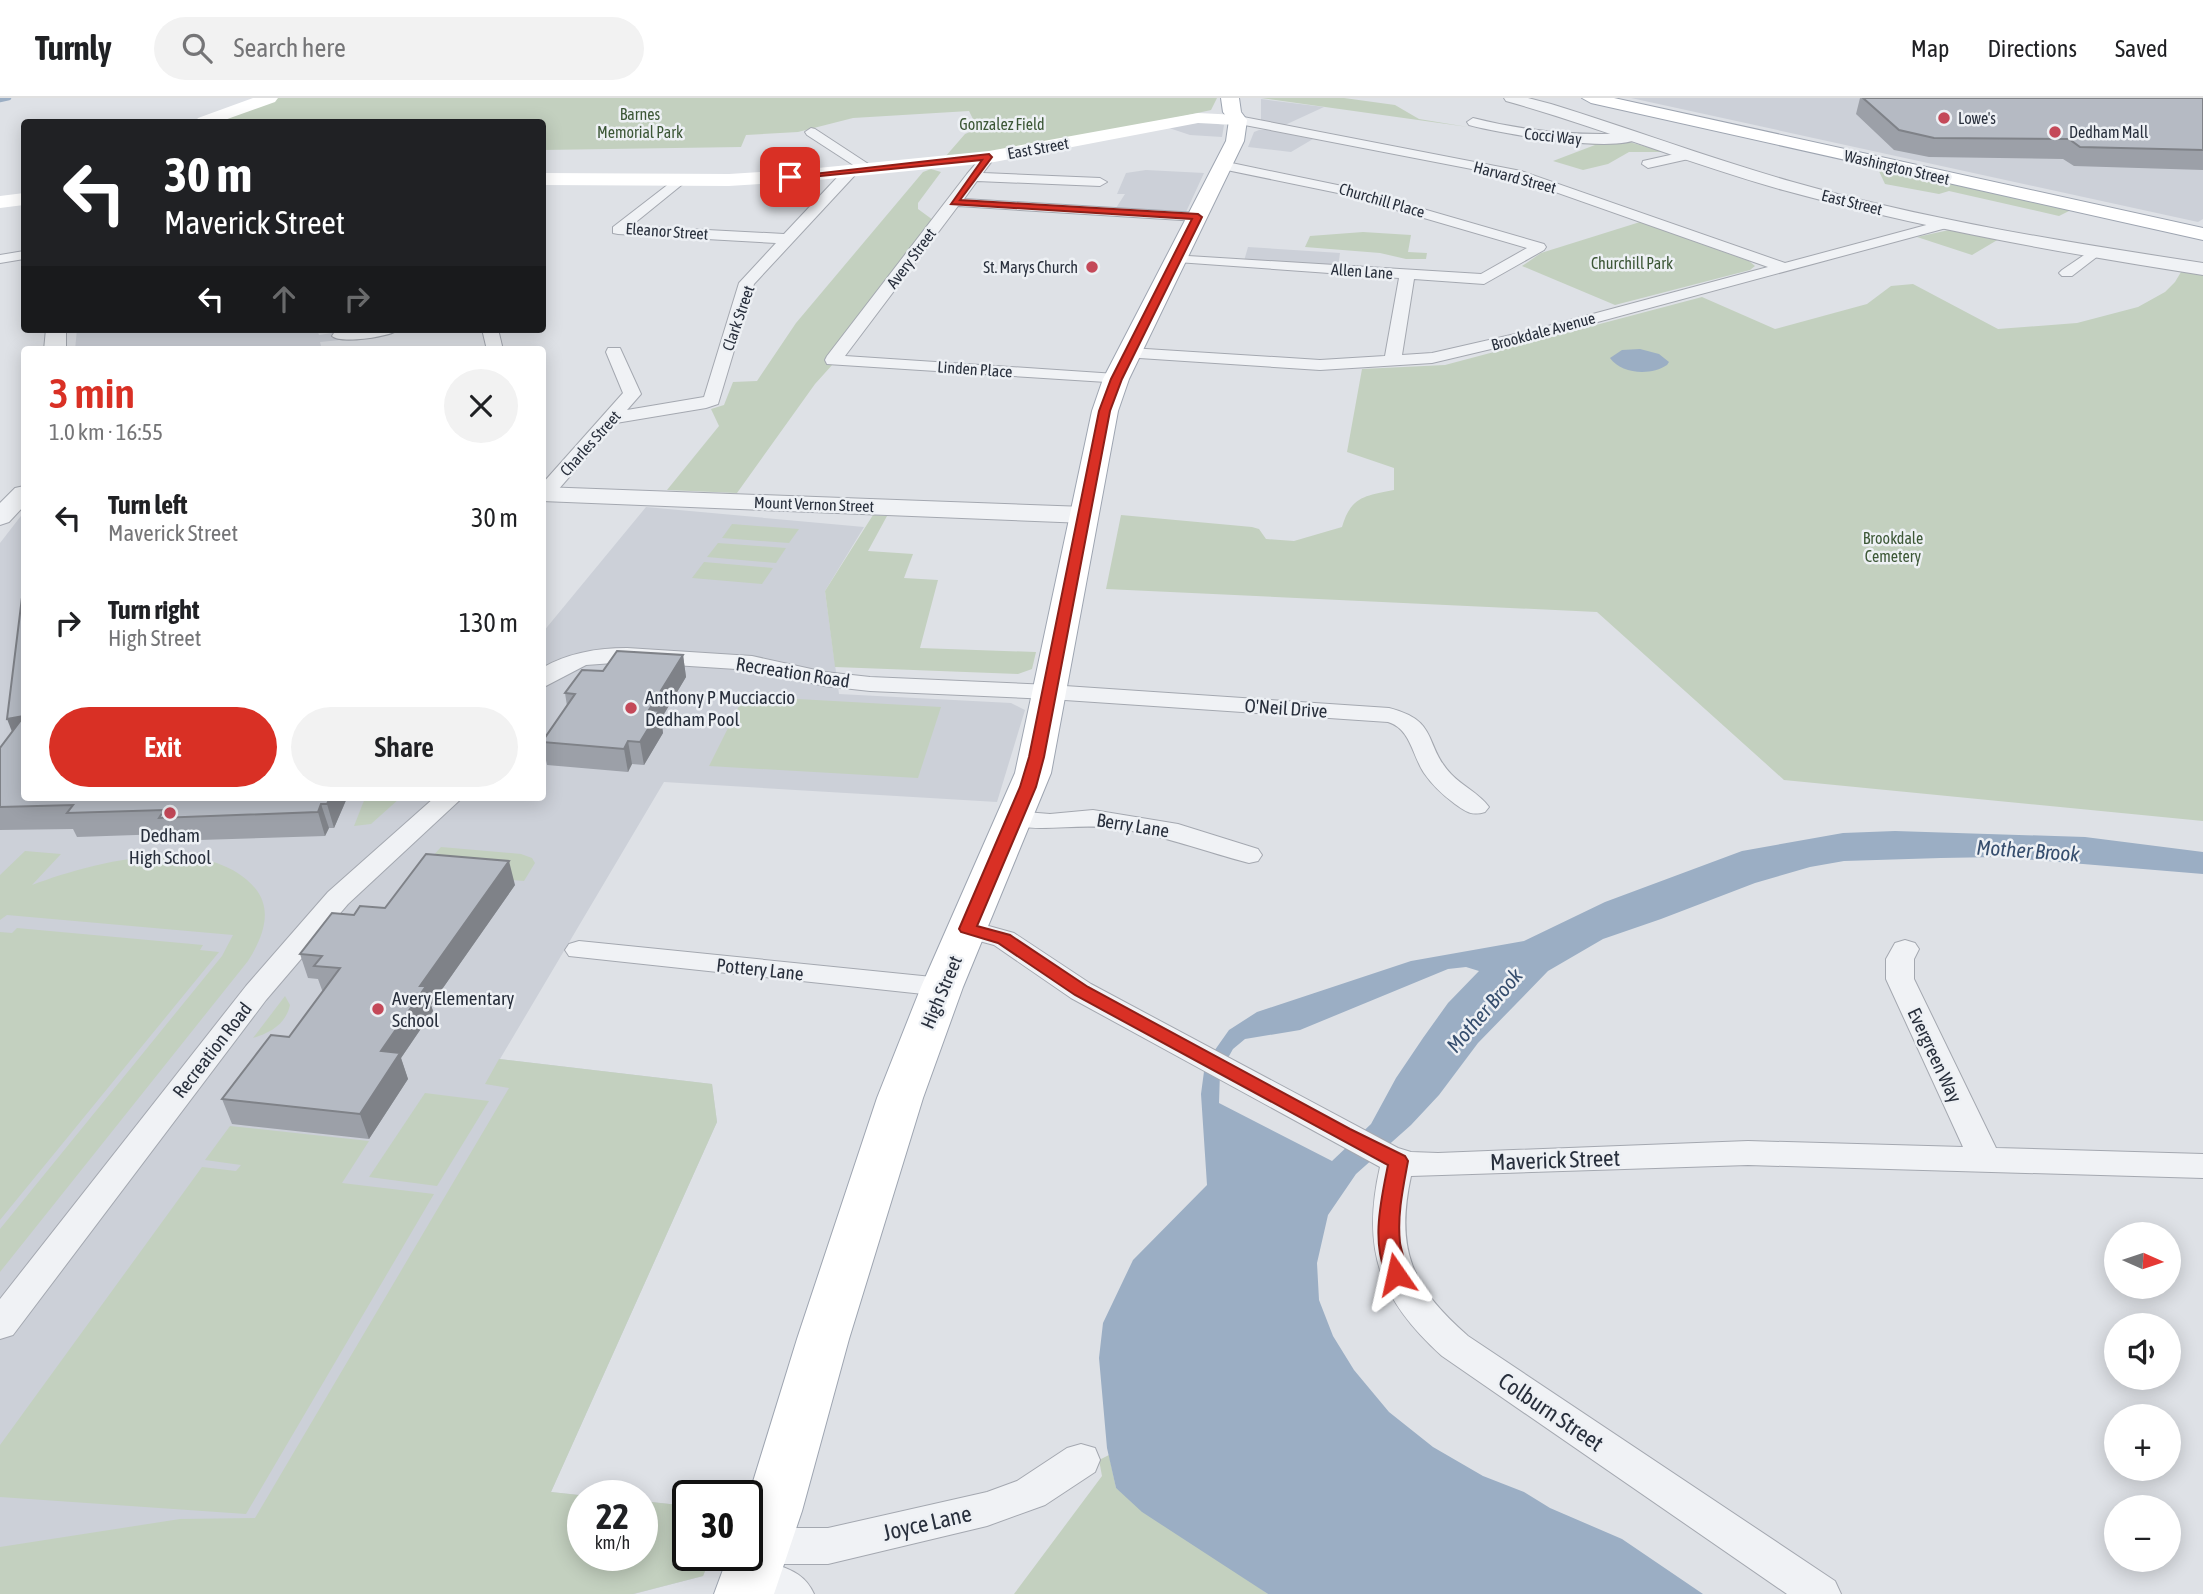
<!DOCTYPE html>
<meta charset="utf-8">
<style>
:root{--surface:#fff;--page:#f2f2f2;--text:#202124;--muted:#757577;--line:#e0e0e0;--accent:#d93025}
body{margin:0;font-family:"Asap Condensed",sans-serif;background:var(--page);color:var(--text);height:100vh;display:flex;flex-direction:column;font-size:26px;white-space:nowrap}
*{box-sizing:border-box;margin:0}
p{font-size:23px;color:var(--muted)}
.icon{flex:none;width:38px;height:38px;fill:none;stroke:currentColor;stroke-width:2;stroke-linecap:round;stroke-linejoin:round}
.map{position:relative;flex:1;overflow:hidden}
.side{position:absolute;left:21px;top:248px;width:525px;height:455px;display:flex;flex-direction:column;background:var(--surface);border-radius:7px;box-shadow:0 4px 18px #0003}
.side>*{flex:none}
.guide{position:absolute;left:21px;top:21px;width:525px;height:214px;border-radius:7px;box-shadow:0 4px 18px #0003;background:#202124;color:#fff;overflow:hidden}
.needle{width:46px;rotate:93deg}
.buttons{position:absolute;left:2104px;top:1124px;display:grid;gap:14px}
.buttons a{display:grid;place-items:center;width:77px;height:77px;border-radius:50%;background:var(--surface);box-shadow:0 4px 18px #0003;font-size:35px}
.speed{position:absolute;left:567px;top:1382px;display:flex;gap:14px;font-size:35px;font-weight:700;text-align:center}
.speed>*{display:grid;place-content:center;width:91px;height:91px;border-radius:50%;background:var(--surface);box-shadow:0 4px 18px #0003;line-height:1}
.speed small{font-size:18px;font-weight:400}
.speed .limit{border:4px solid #111;border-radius:10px;background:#fff;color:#111}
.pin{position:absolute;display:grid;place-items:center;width:60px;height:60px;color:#fff;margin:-30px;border-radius:14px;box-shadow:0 4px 10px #0006}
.me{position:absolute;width:77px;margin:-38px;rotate:349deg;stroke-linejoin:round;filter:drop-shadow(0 0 5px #0008)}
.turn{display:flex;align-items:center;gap:24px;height:147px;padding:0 28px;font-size:32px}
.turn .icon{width:91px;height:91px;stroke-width:2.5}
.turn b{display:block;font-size:49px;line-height:60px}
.lanes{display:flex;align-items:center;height:66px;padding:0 28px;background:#0003;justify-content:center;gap:35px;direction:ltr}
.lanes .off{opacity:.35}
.round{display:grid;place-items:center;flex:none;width:74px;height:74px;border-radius:37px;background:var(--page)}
.summary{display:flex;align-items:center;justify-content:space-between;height:119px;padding:0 28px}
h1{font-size:42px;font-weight:600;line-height:52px;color:var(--accent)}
.primary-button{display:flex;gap:14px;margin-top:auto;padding:14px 28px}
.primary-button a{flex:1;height:80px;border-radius:42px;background:var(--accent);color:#fff;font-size:28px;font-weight:600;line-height:80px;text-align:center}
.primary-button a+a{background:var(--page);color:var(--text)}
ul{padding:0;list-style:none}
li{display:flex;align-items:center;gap:21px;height:105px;padding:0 28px}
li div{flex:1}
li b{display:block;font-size:26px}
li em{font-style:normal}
header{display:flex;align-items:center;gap:42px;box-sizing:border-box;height:98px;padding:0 35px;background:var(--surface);border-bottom:2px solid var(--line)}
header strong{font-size:33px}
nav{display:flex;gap:38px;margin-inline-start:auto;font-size:24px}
.search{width:490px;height:63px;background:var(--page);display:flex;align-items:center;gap:18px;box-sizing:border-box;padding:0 24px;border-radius:38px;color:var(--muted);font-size:26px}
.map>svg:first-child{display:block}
</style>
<header>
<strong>Turnly</strong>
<div class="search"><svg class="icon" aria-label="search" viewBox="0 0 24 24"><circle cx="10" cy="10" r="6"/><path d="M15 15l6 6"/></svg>Search here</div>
<nav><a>Map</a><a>Directions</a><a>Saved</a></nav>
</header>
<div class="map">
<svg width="2203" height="1496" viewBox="0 0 2203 1496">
<rect width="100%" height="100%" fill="#dee1e6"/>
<!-- built -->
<g fill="#ccd0d8">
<polygon points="1631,0 2203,0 2203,121 2198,124"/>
<polygon points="1261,1 1324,9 1285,27 1261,22"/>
<polygon points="1203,24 1224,27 1222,39 1190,37 1166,29"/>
<polygon points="1259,32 1267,32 1313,41 1291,54 1248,49 1254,34"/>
<polygon points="1146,72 1204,75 1186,114 1116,110 1125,96 1117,96 1126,75"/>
<polygon points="1248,149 1340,155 1338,169 1244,163"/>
<polygon points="77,231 317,231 319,237 338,234 340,242 320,244 322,252 75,252"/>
<polygon points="646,409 864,429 825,493 839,596 1011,605 1025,612 997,704 664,684 500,961 712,986 717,1024 551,1394 588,1398 583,1398 583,1458 642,1458 642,1403 688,1408 688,1458 711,1458 703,1478 634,1496 0,1496 0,445 24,414 24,700 542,700 543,534"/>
</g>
<!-- green -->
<g fill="#c3d0bf">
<polygon points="269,0 1217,0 1211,12 1184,18 997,53 945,59 965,36 970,34 975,25 969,13 853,20 798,34 746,37 741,49 543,52 542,24 204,24"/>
<polygon points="1261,0 1344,0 1395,7 1419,21 1468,29"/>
<polygon points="1626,43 1664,54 1629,54 1608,66 1583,72 1553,63 1595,47 1575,44"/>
<polygon points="1877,69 2071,112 2059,118 1949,93 1939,96 1885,86"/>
<polygon points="931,71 941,74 918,105 918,111 933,122 833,266 815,286 737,395 667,392 719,328 711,311 724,307 733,284 757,283 796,225 923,74"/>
<polygon points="1640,124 1749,163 1755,168 1750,172 1615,207 1522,168 1541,155"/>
<polygon points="1949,132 1999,141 1972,157 1917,139"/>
<polygon points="1363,134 1411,137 1408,154 1427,155 1426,161 1406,161 1380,155 1305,149 1310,138"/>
<path d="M2181,174L2203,177V723L1784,682L1597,514L1106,491L1121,417L1252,429L1259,431L1266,441L1294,443L1342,429C1351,398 1365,398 1394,392V370L1347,354L1362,271L1445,267L1702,199L1775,231L1867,206L1891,188L1913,186L1998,231L2077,225L2138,209L2165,194L2175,184Z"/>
<polygon points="873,417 887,418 868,453 913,456 904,480 938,482 920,550 1036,554 1032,571 1018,576 835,569 825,493"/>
<polygon points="732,426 799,431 789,445 722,440"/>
<polygon points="718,445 786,450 776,465 707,459"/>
<polygon points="704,464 773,470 762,486 692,480"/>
<polygon points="744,598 941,609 918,680 709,668"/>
<polygon points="365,700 400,700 371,726 354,728"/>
<polygon points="441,749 521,756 532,760 535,765 524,783 489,780 432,759"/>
<path d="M25,753L61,756L32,787C90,765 206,733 255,790C274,813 262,841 248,863L0,1174V1131L222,858L233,837L7,817L0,822V777Z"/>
<polygon points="17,830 203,847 200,852 219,854 0,1122 0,834 12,835"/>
<path d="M285,898L290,907C286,926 270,935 253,940Z"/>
<polygon points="499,961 712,986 717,1024 551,1394 588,1398 583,1398 583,1458 642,1458 642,1403 688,1408 688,1458 711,1458 703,1478 633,1496 0,1496 0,1449 180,1421 255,1420 509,990 485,986"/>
<polygon points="425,995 489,1003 437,1088 369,1079"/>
<polygon points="230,1028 369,1043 342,1085 434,1096 246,1416 0,1399 0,1347 202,1069 236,1073 241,1067 205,1062"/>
<polygon points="1109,1357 1116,1390 1268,1496 1014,1496 1102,1378 1099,1362"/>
</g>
<!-- water -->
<g fill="#9baec4" fill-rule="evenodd">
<path d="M1640,251L1659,256L1669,264L1667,267C1651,278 1621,276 1610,260L1622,252Z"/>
<path d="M1895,733L2085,739L2203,754V776L1998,759L1941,760L1844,763L1810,769L1755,785L1661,821L1603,841L1548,873L1478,945L1439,997L1411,1027L1356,1076L1328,1117L1317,1165L1319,1202L1333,1238L1354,1272L1389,1314L1433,1349L1483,1378L1524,1394L1550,1410L1622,1441L1703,1496H1268L1142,1414L1116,1390L1107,1350L1099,1260L1103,1225L1133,1162L1207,1087L1201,996L1205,966L1229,932L1257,914L1411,863L1524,843L1605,804L1742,753L1843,735ZM1466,869L1479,873L1448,905L1423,940L1396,980L1371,1026L1332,1063L1219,1005L1220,974L1233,951L1245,941L1300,932L1448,871Z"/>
</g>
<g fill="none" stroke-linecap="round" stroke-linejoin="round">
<!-- stream -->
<polyline stroke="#9baec4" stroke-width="4.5" points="0,2 9,0"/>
<defs>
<g id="minor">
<polygon points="1238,18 1521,73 1785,165 1945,122 1952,126 1950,129 1542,239 1432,265 1320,272 1124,259 1122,255 1130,250 1320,262 1385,258 1399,180 1177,164 1172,163 1170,160 1172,157 1481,176 1527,150 1338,95 1217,70 1216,67 1222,63 1347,89 1544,146 1546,149 1544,152 1484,186 1414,181 1402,257 1432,255 1533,232 1768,169 1513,79 1234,25 1232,22"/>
<path d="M1473,20C1527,34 1579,38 1635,35L1641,39C1619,57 1498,35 1469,27L1467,24Z"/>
<polygon points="811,30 815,31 876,71 874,74 864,74 807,37 805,34"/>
<polygon points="1688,53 1694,57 1693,60 1648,70 1642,66 1643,63"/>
<polygon points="989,55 995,59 983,75 1100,80 1107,84 1100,88 977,83 964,101 1198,115 1205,119 1198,123 958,108 845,258 1116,276 1125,281 1122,285 827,266 825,262 827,258 967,76 984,56"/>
<polygon points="851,69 856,70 856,76 754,186 718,306 706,310 616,325 551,400 542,401 542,386 623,295 606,254 608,250 620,250 641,296 627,312 704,299 739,185 776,145 618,136 613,135 613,129 679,78 684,79 684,85 631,128 784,136 846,70"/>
<polygon points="2093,151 2098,152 2100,155 2098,158 2072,178 2062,178 2059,175 2062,172"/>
<polygon points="24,153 24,161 0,165 0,157"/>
<path d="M355,231H399C391,239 340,246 332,238L334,235Z"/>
<polygon points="482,231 498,231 503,252 487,252"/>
<path d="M627,550L752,558L825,574L870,579L1050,587L1389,610C1440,623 1423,646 1451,676C1462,688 1479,695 1489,709L1485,714C1472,718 1466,714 1455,706C1443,697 1433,688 1424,675C1412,657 1411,631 1388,624L1050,601L870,593L825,588L752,572L627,564L586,567L542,590V570C568,555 597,550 627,550Z"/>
<polygon points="434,700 462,700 348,806 266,902 13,1237 0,1241 0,1201 246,888 328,794"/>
<path d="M1093,712L1178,726L1258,751L1262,757L1258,763L1249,765C1203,753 1160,736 1113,730C1077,725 1041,735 1005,726L1001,721L1005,716L1014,713L1050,716Z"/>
<path d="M967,822L1014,835L1091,886L1398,1050L1411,1054L1438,1055L1748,1043L1963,1049L1886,881V861L1895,845L1905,842L1915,845L1919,851L1914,861V881L1996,1050L2203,1056V1080L1748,1067L1411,1078C1395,1152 1412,1189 1468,1238L1835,1483L1841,1496H1787L1442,1258C1380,1202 1361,1152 1380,1069L1071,900L994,847L957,837L953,831L957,825Z"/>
<polygon points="579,843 942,880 952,882 956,889 952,896 942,898 569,858 565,852 569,846"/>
<path d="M1081,1346L1095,1350L1100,1362L1095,1374L1045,1407L987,1428L828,1466H774C793,1472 806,1478 814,1496H750L737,1491L731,1478L737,1465L748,1461L747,1435L761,1430H828L987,1394L1017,1383L1067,1350Z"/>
</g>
<g id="tertiary">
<path d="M1504,0H1528L1551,6C1632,31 1712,61 1793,84C1927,122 2065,144 2203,165V177C2062,155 1921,130 1783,92C1690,66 1599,29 1506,3Z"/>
<polygon points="46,231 66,231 66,252 44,252"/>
<polygon points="24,388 24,408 9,424 0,427 0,405 15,390"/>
<polygon points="542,389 1085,409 1094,412 1098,417 1094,422 1085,425 542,403"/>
</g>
<g id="primary">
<polygon points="1221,0 1239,0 1241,14 1247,22 1244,43 1129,281 1118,313 1051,675 963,889 923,1000 849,1241 802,1413 774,1496 714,1496 728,1458 747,1458 747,1403 797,1241 877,1000 921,889 1015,675 1092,313 1103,281 1226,43 1229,22 1223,14"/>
<polygon points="1582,0 1614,0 2203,130 2203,142 1591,5"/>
</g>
</defs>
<!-- minor casing -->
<use href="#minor" stroke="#a4a8b0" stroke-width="2"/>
<!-- tertiary casing -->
<use href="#tertiary" stroke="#a4a8b0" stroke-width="2"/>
<!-- primary casing -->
<use href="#primary" stroke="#9ea5b1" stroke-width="2"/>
<!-- minor -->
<use href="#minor" fill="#f0f2f5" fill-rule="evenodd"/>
<!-- tertiary -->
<use href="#tertiary" fill="#f0f2f5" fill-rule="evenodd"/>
<!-- secondary -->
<g fill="#fff" fill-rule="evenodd">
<polygon points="253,0 278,0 275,4 219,24 195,24 198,20"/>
<polygon points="1198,15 1238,17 1247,22 1238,27 1198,25 989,65 808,83 729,88 542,87 542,75 729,76 808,71 989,53"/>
<polygon points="24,95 24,107 0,110 0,98"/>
</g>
<!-- primary -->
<use href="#primary" fill="#fff" fill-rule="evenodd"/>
</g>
<!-- wall -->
<g fill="#9ca0a8">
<polygon points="1860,0 2203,0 2203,72 2074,68 2063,61 1929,59 1894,52 1856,16"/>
<polygon points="683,557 686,579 661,621 663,635 644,667 632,666 628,674 547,667 542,643 567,608 565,595 603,573"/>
<polygon points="12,634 24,700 347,700 334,730 329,730 325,738 168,743 165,736 77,739 73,731 0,732 0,650"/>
<polygon points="515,787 431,907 433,913 401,960 408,981 369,1041 232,1026 222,1001 289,939 323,893 322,892 318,881 308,880 300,856 354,817"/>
</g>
<!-- shaded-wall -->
<g fill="#7f8288">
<polygon points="683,557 686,579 661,621 663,635 644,667 640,644 649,612"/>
<polygon points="24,618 16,644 7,621"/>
<polygon points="628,643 632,666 628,674 624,651"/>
<polygon points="330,700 347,700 334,730 327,706"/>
<polygon points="321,706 329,730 325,738 318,714"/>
<polygon points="509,763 515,787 431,907 433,913 401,960 408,981 369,1041 360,1016 381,953 420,888"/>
</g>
<!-- building -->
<g fill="#b5bac3" stroke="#7f8288" stroke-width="2">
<polygon points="1863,0 2203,0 2203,52 2080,49 2069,41 1934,40 1899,32"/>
<polygon points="24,483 24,700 330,700 327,706 321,706 318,714 159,720 164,712 67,715 73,707 0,709 0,650 24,618 7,621"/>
<polygon points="617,553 683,557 649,612 659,613 640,644 628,643 624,651 542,644 575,596 565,595 582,572 603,573"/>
<polygon points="426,756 509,763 420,888 426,888 381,953 400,955 360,1016 222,1001 271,937 289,939 340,870 314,868 322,858 300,856 332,815 354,817 360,808 385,810"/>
</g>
<!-- route -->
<path fill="#d93025" stroke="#8d1f18" stroke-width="2" d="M989,56L992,59L960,102L1198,116L1202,119L1122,281L1110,313L1044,659L1036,689L977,828L1010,837L1088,889L1350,1031L1405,1058L1408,1063C1403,1090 1397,1117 1400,1145C1402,1157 1409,1171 1404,1182L1396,1184L1389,1182C1370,1148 1381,1102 1388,1067L1075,897L998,845L961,834L959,831L1020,689L1029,659L1099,313L1111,281L1192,121L951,106L982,62L790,81L786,79Z"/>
<!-- markers -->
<g fill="#c44959" stroke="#edf0f4" stroke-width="2.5">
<circle cx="1944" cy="20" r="7"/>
<circle cx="2055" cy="34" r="7"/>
<circle cx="1092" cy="169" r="7"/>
<circle cx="631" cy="610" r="7"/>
<circle cx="170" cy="715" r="7"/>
<circle cx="378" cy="911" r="7"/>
</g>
<g text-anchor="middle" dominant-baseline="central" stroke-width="5" stroke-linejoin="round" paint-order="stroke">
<!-- far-park labels -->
<g font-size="16" fill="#3c5736" stroke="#edf0f4">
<text x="640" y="16">Barnes<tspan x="640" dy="18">Memorial Park</tspan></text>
<text x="1002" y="26">Gonzalez Field</text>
<text x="1632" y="165">Churchill Park</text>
<text x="1893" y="440">Brookdale<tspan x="1893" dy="18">Cemetery</tspan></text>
</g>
<!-- far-poi labels -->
<g font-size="16" fill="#282f3c" stroke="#edf0f4" text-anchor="start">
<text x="1958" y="20">Lowe's</text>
<text x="2069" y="34">Dedham Mall</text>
<text x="1078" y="169" text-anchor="end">St. Marys Church</text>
</g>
<!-- far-street labels -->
<g font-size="16" fill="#282f3c" stroke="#edf0f4">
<text transform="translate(1553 38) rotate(6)">Cocci Way</text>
<text transform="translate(1038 50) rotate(-10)">East Street</text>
<text transform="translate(1897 69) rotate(13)">Washington Street</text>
<text transform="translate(1515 79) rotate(15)">Harvard Street</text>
<text transform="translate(1382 102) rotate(16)">Churchill Place</text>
<text transform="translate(1852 104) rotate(14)">East Street</text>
<text transform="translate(667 133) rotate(4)">Eleanor Street</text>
<text transform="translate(911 160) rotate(-53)">Avery Street</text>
<text transform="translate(1362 173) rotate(4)">Allen Lane</text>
<text transform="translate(738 220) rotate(-71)">Clark Street</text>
<text transform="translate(1543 233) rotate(-15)">Brookdale Avenue</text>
<text transform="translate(975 271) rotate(4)">Linden Place</text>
<text transform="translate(590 345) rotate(-48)">Charles Street</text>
<text transform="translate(814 406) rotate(2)">Mount Vernon Street</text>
</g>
<!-- street labels -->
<g font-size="19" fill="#282f3c" stroke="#edf0f4">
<text transform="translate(793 574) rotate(9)">Recreation Road</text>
<text transform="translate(1286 610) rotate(4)">O'Neil Drive</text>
<text transform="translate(1133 727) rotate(9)">Berry Lane</text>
<text transform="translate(760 871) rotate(6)">Pottery Lane</text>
<text transform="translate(941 894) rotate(-67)">High Street</text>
<text transform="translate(212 952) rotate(-52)">Recreation Road</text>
<text transform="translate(1935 957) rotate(65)">Evergreen Way</text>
</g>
<!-- poi labels -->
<g font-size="19" fill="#282f3c" stroke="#edf0f4" text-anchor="start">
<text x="645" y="599">Anthony P Mucciaccio<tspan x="645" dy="22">Dedham Pool</tspan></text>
<text x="170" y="737" text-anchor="middle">Dedham<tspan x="170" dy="22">High School</tspan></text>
<text x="392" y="900">Avery Elementary<tspan x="392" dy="22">School</tspan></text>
</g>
<!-- water labels -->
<g font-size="21" font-style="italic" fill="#354d6d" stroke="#edf0f4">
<text transform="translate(2028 752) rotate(4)">Mother Brook</text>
<text transform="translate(1484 912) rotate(-49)">Mother Brook</text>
</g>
<!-- near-street labels -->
<g font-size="23" fill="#282f3c" stroke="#edf0f4">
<text transform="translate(1555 1062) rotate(-2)">Maverick Street</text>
<text transform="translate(1551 1314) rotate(34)">Colburn Street</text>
<text transform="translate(927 1425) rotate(-13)">Joyce Lane</text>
</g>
</g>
</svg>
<div class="buttons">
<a><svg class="needle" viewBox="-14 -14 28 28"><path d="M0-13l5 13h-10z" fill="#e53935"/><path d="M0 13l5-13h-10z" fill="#757577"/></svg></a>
<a><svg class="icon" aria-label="sound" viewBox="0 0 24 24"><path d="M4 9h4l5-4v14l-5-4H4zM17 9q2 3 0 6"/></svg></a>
<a>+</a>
<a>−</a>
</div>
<div class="speed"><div>22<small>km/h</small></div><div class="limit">30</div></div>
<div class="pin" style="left:790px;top:79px;background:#d93025"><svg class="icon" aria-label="arrive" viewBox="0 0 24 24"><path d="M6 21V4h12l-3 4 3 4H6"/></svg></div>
<svg class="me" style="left:1396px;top:1176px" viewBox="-20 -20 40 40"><path d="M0-17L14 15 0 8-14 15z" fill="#d93025" stroke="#fff" stroke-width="4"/></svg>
<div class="guide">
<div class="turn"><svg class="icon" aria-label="left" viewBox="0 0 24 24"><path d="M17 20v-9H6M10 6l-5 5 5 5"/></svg><div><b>30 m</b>Maverick Street</div></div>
<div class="lanes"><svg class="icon" aria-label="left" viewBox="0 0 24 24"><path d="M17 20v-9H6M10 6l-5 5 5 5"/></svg><svg class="icon off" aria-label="ahead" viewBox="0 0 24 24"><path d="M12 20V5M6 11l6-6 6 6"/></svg><svg class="icon off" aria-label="right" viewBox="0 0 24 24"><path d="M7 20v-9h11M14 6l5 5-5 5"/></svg></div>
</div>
<section class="side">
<div class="summary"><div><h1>3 min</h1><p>1.0 km · 16:55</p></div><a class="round"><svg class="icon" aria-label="close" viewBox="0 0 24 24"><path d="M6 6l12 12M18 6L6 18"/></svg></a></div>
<ul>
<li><svg class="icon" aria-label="left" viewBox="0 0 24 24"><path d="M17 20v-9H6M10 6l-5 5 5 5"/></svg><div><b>Turn left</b><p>Maverick Street</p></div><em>30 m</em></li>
<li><svg class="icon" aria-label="right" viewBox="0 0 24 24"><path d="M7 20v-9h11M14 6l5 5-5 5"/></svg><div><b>Turn right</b><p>High Street</p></div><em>130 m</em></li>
</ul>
<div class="primary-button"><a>Exit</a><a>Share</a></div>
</section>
</div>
